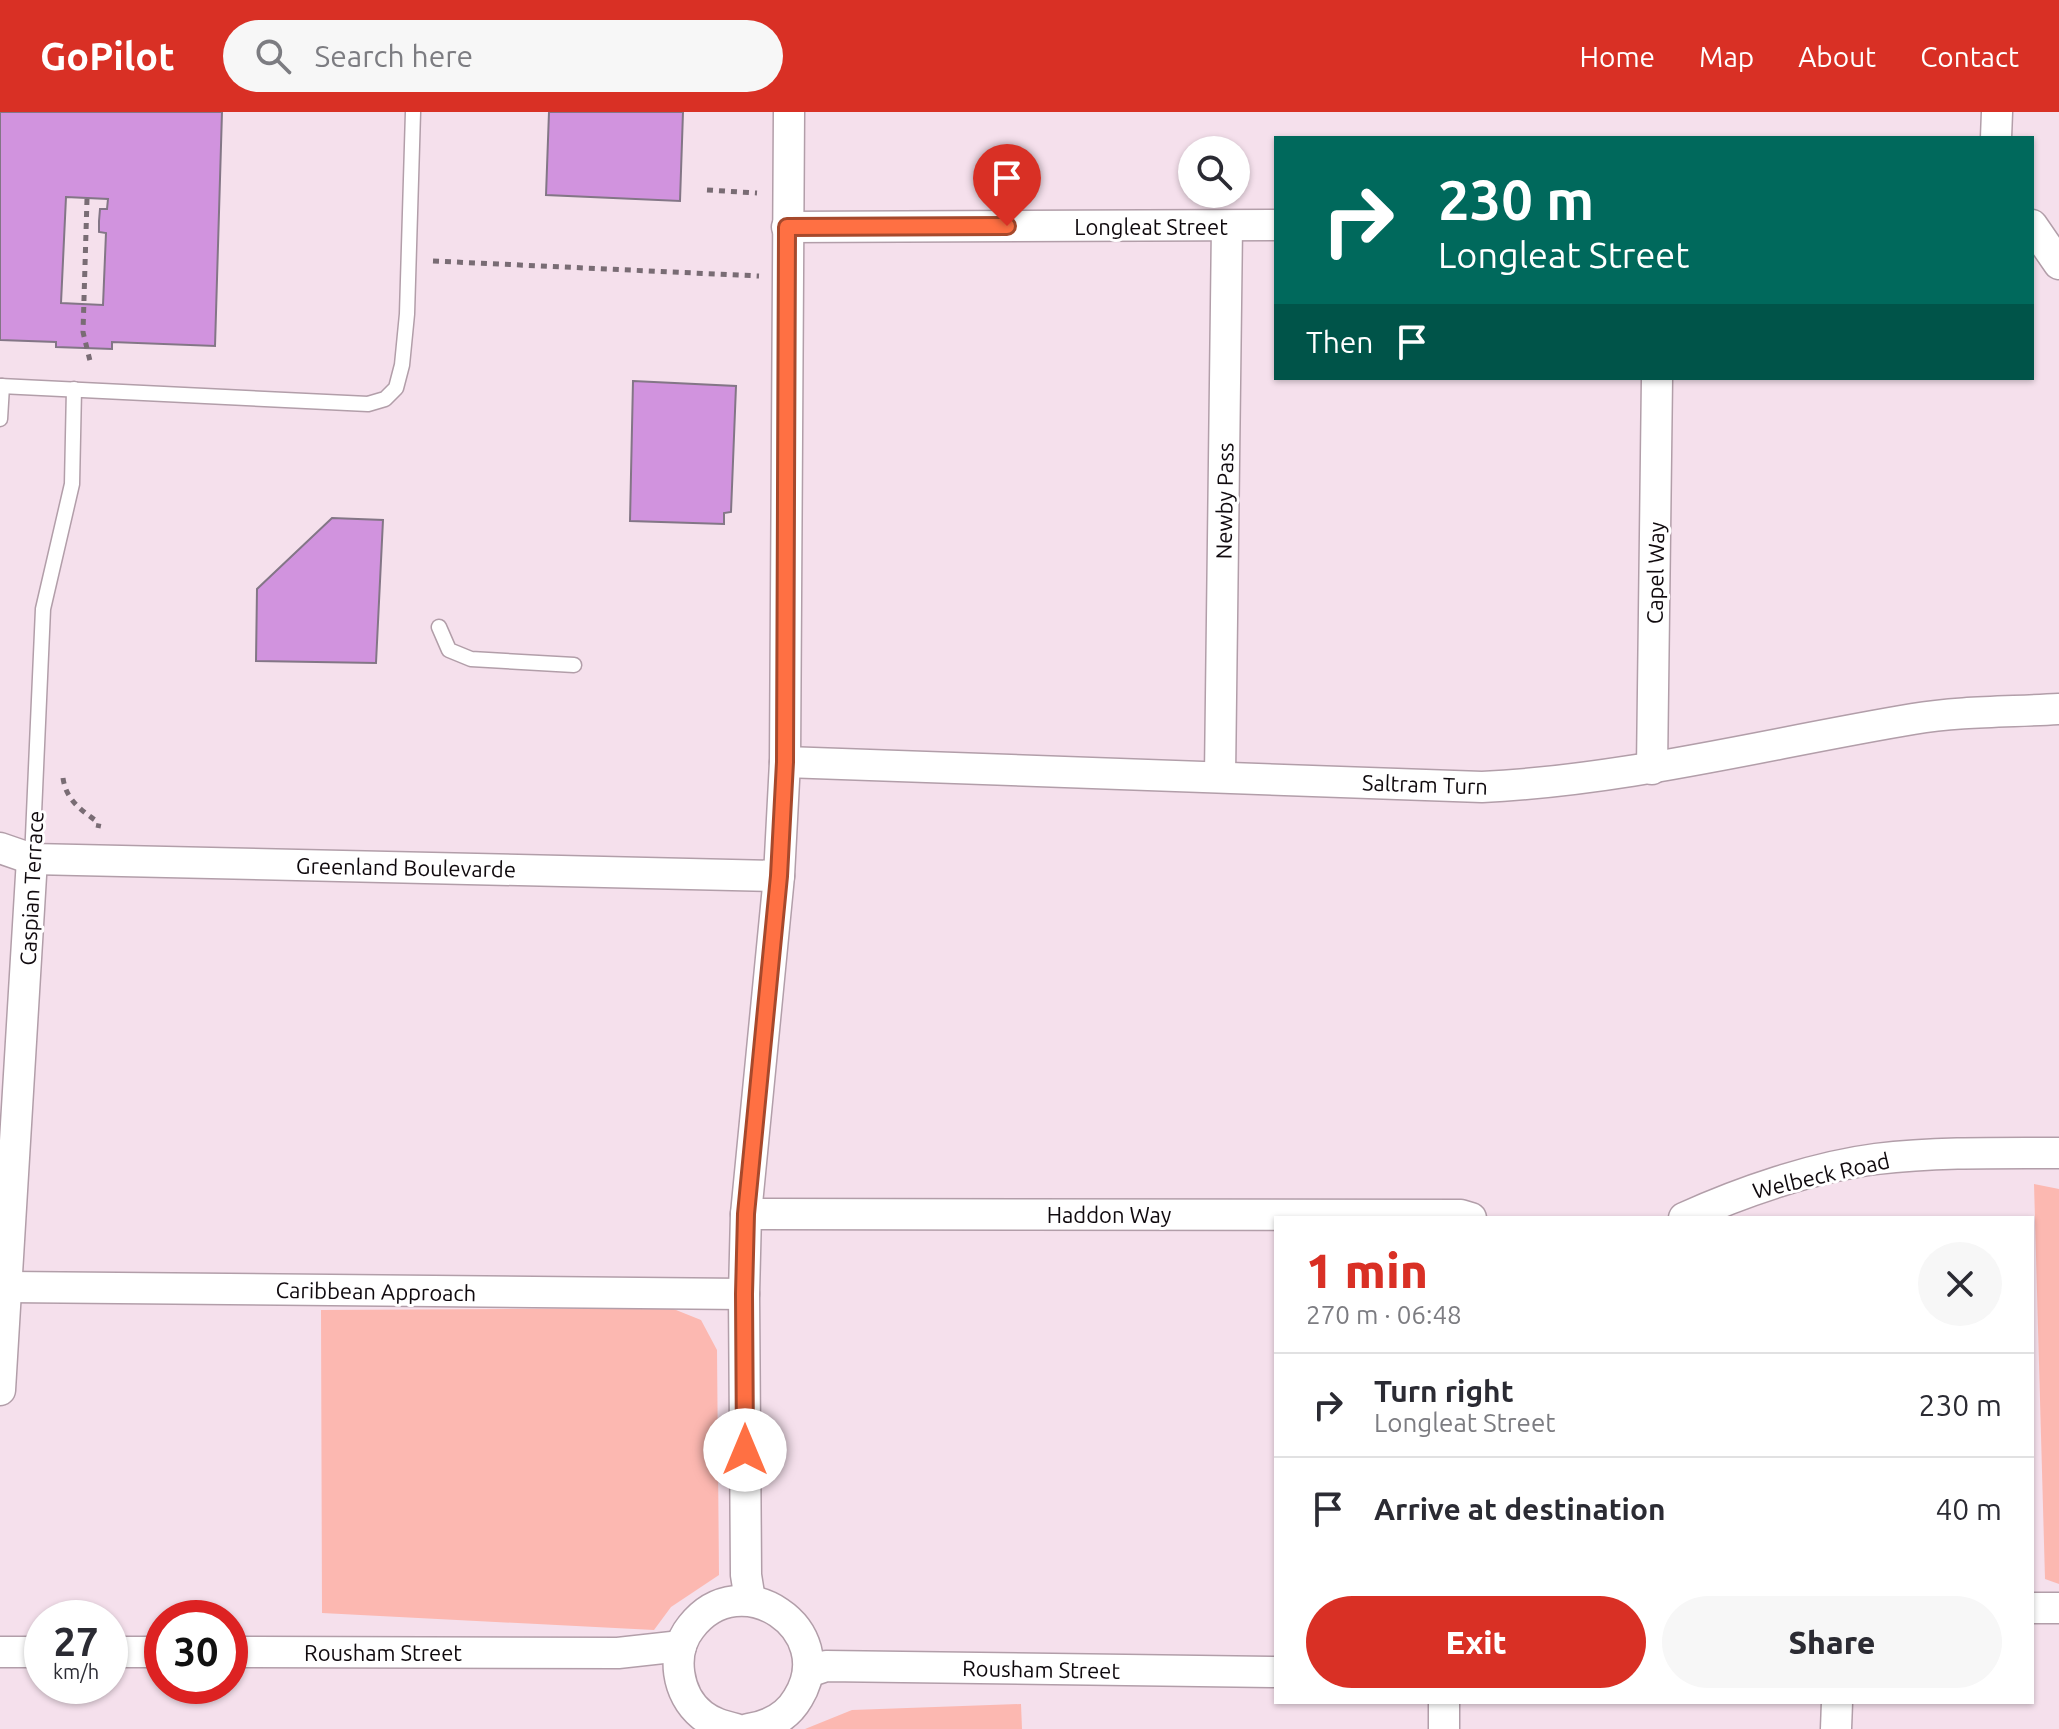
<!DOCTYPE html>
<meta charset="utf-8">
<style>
:root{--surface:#fff;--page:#f7f7f7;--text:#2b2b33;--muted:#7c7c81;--line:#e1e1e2;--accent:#d93025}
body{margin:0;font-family:Ubuntu,sans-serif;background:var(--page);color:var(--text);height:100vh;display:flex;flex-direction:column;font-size:30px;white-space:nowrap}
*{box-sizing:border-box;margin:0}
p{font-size:26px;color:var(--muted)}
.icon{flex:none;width:44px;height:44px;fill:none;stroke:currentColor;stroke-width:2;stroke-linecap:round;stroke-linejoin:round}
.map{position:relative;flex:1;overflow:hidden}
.details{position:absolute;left:1274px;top:1104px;width:760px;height:488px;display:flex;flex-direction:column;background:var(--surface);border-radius:0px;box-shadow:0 2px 6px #0004}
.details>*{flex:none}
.guide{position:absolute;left:1274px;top:24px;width:760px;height:244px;border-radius:0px;box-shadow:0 2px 6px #0004;background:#00695c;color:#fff;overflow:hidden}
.fabs{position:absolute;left:1178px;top:24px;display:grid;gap:16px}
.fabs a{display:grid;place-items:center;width:72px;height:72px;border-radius:50%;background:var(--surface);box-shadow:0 2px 6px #0004;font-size:40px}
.speed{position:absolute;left:24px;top:1488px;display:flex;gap:16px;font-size:40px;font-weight:700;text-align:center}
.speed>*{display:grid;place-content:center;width:104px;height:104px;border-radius:50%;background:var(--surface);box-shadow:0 2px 6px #0004;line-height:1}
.speed small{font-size:20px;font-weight:400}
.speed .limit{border:12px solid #d22;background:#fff;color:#111}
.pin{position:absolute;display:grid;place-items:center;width:68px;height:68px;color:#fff;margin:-82px -34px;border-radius:50% 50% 50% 0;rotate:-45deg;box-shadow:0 0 8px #0007}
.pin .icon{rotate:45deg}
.me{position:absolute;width:88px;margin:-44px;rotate:0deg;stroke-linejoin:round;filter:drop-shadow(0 0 6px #0008)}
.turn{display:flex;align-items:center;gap:28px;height:168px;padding:0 32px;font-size:36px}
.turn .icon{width:104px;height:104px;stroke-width:2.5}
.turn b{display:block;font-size:56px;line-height:68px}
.then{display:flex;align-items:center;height:76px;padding:0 32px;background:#0003;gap:16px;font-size:30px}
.round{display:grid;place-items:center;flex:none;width:84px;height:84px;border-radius:42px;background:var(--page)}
.head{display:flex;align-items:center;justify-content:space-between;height:136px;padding:0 32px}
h1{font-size:48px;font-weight:800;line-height:60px;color:var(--accent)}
.action{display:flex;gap:16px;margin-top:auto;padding:16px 32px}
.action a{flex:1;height:92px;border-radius:48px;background:var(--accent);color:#fff;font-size:32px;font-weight:800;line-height:92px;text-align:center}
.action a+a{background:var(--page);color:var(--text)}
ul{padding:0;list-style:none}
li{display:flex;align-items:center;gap:24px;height:104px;padding:0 32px;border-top:2px solid var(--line)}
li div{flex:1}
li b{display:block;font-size:30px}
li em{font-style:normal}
header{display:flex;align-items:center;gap:48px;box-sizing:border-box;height:112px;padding:0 40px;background:var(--accent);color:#fff}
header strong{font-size:38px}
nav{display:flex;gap:44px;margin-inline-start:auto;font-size:28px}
.search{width:560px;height:72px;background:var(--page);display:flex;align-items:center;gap:20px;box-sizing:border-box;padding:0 28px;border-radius:44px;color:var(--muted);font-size:30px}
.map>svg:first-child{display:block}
</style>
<header>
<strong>GoPilot</strong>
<div class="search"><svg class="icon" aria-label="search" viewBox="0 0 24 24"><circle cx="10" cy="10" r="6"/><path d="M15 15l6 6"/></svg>Search here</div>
<nav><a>Home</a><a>Map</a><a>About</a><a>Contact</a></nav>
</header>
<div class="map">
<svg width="2059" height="1617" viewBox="0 0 2059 1617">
<rect width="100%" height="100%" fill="#f5e0ec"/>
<!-- green -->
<g fill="#fcb8b1">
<polygon points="2034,1072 2059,1077 2059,1472 2045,1467"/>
<polygon points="671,1196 701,1208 717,1238 719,1463 671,1495 654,1518 322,1501 321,1198"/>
<polygon points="1021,1592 1022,1617 805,1617 852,1598"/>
</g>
<!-- building -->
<g fill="#d193de" stroke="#837686" stroke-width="2" fill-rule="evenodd">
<path d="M0,0H222L215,234L112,230V237L56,235V230L0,228ZM66,85L108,87L107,97H100L99,109V120L106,121L103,193L61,191Z"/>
<polygon points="549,0 683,0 680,89 546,83"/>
<polygon points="633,269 736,274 731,400 724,401 724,412 630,409"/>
<polygon points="332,406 383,408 376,551 256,549 257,477"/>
</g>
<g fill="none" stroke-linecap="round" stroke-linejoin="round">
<defs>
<g id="service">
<polyline points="0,274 368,292 385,287 396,276 402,253 407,202 413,0"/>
<polyline points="0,307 2,274"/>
<polyline points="439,515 449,538 471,547 574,553"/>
<polyline points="32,747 43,497 72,372 74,277"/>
</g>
<g id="minor">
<polyline points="1996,26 1997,0"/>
<polyline points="2032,113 2059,152"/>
<polyline points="787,115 1276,113"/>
<path d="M785,650L1482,675C1628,668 1769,631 1913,607C1961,599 2011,600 2059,597"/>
<polyline points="1652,657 1657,266"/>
<polyline points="1220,664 1227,114"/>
<polyline points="0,736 32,747 779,764"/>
<polyline points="746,1102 1461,1103 1471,1106"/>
<path d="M1684,1106C1741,1080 1814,1055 1876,1047C1937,1040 1998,1041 2059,1041"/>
<polyline points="8,1175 744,1182"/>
<polyline points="0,1278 32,747"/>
<polyline points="750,1488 746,1463 744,1182 746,1102 779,764 785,650 789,0"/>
<polyline points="2032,1496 2059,1496"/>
<polyline points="0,1540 42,1540"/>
<polyline points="110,1540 162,1540"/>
<polyline points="230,1540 618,1541 681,1534"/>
<polyline points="808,1560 826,1554 1276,1560"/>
<path d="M736,1617C724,1614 712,1611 702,1603C677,1583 670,1541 691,1515C741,1450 840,1518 798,1586C787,1605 769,1614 748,1617"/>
<polyline points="1444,1617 1444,1590"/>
<polyline points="1836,1617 1837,1590"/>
</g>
</defs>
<!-- service casing -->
<use href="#service" stroke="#b29ea9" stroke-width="17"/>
<!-- minor casing -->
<use href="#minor" stroke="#b29ea9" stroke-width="33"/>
<!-- path -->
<g stroke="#796c74" stroke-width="5" stroke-dasharray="6 6" stroke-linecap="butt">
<polyline points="707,78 757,81"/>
<polyline points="87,87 83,220 91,253"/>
<polyline points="433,149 759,164"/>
<path d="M63,666C66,688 81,698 99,711L98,716"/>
</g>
<!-- service -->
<use href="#service" stroke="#fff" stroke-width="14"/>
<!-- minor -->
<use href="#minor" stroke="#fff" stroke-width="30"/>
</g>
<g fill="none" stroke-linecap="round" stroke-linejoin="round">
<defs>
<polyline id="route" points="745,1338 744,1182 746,1102 779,764 785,650 787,115 1007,114"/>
</defs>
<!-- route casing -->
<use href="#route" stroke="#a6492c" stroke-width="20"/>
<!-- route -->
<use href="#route" stroke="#ff7043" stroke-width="14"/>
</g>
<g text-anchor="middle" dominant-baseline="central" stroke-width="6" stroke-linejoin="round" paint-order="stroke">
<!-- street labels -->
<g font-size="22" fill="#100a0e" stroke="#fff">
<text x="1151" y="114">Longleat Street</text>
<text transform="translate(1224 389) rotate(-89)">Newby Pass</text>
<text transform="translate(1655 461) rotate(-89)">Capel Way</text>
<text transform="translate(1425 672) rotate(2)">Saltram Turn</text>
<text transform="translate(406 755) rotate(1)">Greenland Boulevarde</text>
<text transform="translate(31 776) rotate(-87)">Caspian Terrace</text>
<text transform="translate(1821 1063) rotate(-13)">Welbeck Road</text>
<text x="1109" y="1102">Haddon Way</text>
<text transform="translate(376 1179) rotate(1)">Caribbean Approach</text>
<text x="383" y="1540">Rousham Street</text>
<text transform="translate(1041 1557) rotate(1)">Rousham Street</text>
</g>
</g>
</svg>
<div class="fabs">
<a><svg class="icon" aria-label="search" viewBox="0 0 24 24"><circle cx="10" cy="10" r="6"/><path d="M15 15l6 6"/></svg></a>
</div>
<div class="speed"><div>27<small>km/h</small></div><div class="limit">30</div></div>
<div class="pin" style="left:1007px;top:114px;background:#d93025"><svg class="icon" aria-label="arrive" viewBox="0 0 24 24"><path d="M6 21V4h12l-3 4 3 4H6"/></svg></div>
<svg class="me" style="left:745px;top:1338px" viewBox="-20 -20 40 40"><circle r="19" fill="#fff"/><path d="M0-13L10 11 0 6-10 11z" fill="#ff7043"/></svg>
<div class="guide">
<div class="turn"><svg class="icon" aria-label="right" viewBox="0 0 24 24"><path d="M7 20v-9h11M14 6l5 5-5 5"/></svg><div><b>230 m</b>Longleat Street</div></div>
<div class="then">Then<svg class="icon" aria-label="arrive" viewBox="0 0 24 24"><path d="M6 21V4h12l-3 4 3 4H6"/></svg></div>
</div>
<section class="details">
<div class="head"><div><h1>1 min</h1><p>270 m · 06:48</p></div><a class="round"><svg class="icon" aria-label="close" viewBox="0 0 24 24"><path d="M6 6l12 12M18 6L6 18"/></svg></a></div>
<ul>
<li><svg class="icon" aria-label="right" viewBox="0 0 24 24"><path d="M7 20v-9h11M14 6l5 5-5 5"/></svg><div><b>Turn right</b><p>Longleat Street</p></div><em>230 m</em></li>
<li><svg class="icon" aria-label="arrive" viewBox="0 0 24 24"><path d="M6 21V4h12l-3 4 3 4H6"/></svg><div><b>Arrive at destination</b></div><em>40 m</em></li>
</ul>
<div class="action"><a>Exit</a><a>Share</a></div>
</section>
</div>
